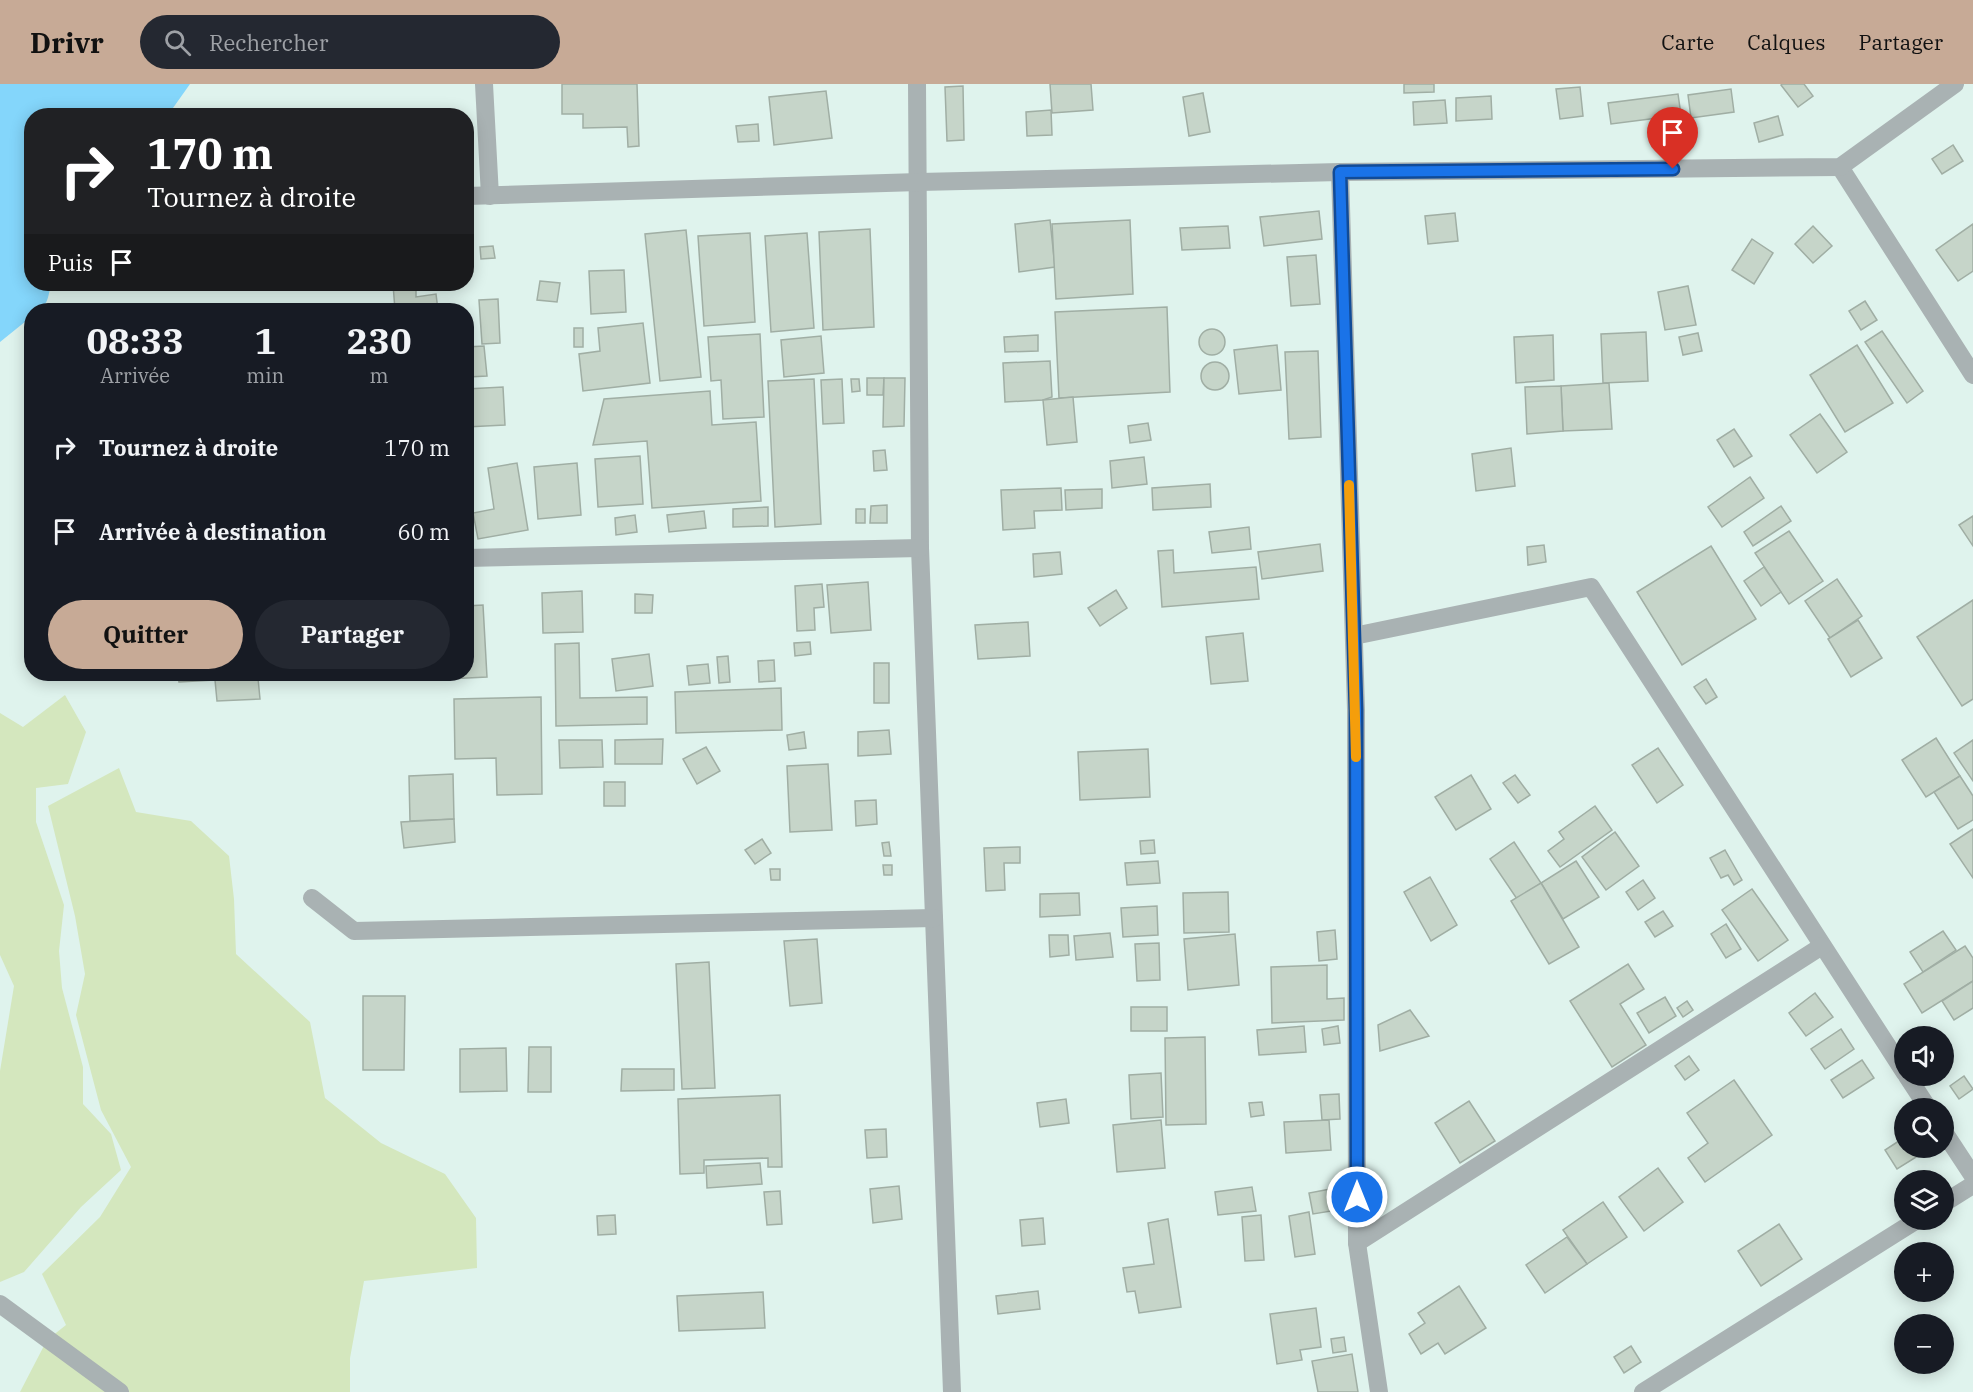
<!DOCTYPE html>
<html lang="fr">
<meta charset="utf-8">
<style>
:root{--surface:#171b24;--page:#242831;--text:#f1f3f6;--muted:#9ea1a6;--accent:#c7aa96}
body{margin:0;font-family:"IBM Plex Serif",serif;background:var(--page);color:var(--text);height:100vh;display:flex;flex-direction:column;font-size:22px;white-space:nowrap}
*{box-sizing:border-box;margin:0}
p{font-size:20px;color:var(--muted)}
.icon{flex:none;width:33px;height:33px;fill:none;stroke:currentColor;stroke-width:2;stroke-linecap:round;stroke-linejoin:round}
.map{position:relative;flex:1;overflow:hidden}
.side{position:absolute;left:24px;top:219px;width:450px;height:378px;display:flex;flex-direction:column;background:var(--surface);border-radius:24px;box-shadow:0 3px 15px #0003}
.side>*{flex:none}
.banner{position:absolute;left:24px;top:24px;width:450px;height:183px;border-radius:24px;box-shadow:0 3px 15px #0003;background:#202124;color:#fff;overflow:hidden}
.fabs{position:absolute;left:1894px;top:942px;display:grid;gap:12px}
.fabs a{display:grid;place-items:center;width:60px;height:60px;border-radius:50%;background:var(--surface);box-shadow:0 3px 15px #0003;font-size:30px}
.pin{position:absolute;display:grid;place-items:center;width:51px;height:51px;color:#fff;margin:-62px -26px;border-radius:50% 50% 50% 0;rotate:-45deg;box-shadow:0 0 6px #0007}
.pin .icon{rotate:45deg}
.me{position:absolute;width:66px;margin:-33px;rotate:0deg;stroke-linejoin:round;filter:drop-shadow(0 0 4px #0008)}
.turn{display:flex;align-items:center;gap:21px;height:126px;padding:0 24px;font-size:27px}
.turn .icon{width:78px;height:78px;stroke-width:2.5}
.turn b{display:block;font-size:42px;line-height:51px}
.then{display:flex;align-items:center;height:57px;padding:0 24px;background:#0003;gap:12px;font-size:22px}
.eta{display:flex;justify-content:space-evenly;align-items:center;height:102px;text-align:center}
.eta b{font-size:36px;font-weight:700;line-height:42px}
.button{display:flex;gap:12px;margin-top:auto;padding:12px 24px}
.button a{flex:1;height:69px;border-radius:36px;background:var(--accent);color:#111;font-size:24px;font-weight:700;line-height:69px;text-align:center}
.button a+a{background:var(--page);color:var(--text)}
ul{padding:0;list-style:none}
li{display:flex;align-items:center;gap:18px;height:84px;padding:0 24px}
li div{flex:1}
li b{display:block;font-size:22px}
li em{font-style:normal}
header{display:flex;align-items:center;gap:36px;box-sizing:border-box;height:84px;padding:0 30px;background:var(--accent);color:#111}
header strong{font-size:28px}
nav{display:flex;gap:33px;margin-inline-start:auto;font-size:21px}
.search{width:420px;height:54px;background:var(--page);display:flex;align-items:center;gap:15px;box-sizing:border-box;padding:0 21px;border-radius:33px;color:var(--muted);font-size:22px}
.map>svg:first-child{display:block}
</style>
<header>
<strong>Drivr</strong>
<div class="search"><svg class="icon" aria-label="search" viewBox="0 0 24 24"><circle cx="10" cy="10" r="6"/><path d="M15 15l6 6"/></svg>Rechercher</div>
<nav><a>Carte</a><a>Calques</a><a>Partager</a></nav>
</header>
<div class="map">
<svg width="1973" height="1308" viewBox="0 0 1973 1308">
<rect width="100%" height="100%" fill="#dff3ed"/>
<!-- green -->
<g fill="#d4e7be">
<polygon points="65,611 86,648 68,700 36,704 36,738 64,821 59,867 62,904 83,983 83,1020 111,1050 121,1086 81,1123 24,1188 0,1198 0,987 14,902 0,871 0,629 23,643"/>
<polygon points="119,684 136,728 191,737 229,772 234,815 236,870 310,938 325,1014 381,1059 445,1090 476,1134 477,1184 364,1197 350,1274 350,1308 20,1308 47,1256 66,1241 42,1190 100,1133 131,1083 101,1026 76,931 85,890 75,832 48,722"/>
</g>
<!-- water -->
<path fill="#84d6fb" d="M0,0H190L168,31L32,32V200H51C48,213 48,226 32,226L31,233L0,258Z"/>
<!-- building -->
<g fill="#c6d5c9" stroke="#a0aea4" stroke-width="1.5">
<polygon points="562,0 637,0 639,62 628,63 627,43 583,44 583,30 562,30"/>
<polygon points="1050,0 1091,0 1093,26 1052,29"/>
<polygon points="1404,0 1434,0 1434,8 1404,9"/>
<polygon points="1782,0 1804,0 1813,12 1798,23 1781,1"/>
<polygon points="963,2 964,56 947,57 945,3"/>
<polygon points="1580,3 1583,32 1560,35 1556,5"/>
<polygon points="1731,5 1734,28 1691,34 1688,11"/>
<polygon points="826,7 832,54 774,61 769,13"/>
<polygon points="1203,9 1210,48 1189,52 1183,13"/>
<polygon points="1678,10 1681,31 1611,40 1608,19"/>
<polygon points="1491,12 1492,35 1456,37 1456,14"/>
<polygon points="1445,16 1447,39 1414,41 1413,18"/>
<polygon points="1051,26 1052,51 1027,52 1026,28"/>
<polygon points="1778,32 1783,51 1759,58 1754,39"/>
<polygon points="758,40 759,57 738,58 736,42"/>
<polygon points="1953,61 1963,77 1942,90 1932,75"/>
<polygon points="1319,127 1322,155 1264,162 1260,133"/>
<polygon points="1455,129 1458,157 1428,160 1425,132"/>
<polygon points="1050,136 1055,183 1019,188 1015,140"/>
<polygon points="1130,136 1133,210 1056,215 1052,140"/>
<polygon points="1973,140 1973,187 1958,197 1936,166"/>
<polygon points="1228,142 1230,164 1182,166 1180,144"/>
<polygon points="1813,142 1832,162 1813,179 1795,160"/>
<polygon points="870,145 874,243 823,246 819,148"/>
<polygon points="686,146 701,293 660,297 645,150"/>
<polygon points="750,149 755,238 704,242 698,152"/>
<polygon points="807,149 814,244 771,248 765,152"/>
<polygon points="1752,155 1773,169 1754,200 1732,186"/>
<polygon points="493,162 495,174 481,175 480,163"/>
<polygon points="1316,171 1320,220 1291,222 1287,173"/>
<polygon points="624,186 626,228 591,230 589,187"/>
<polygon points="540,197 560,199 557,218 537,216"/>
<polygon points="393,200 427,200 427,204 416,205 416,213 436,210 438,226 395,226"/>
<polygon points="1688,202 1696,241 1665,246 1658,208"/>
<polygon points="498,215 500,259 482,260 479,216"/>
<polygon points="1865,217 1877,236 1861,246 1849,227"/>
<polygon points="1167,223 1170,308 1059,314 1055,228"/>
<polygon points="643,239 650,299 583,307 579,270 600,267 598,244"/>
<rect x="574" y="244" width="9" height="19"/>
<circle cx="1212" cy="258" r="13"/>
<polygon points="1882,247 1923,307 1907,319 1865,258"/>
<polygon points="1646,248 1648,297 1603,299 1601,250"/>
<polygon points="1698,249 1702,267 1683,271 1679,253"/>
<polygon points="760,250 764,333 723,335 721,296 711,297 708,253"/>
<polygon points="1038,251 1038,267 1005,268 1004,253"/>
<polygon points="1553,251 1554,296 1516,299 1514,253"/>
<polygon points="821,252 824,289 784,293 781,256"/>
<polygon points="1277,261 1281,306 1239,310 1234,266"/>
<polygon points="1857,261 1893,319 1845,348 1810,291"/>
<polygon points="484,262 487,292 468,293 466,263"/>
<polygon points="1318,267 1321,353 1289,355 1285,268"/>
<polygon points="1050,277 1052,313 1043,316 1005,318 1003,279"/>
<circle cx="1215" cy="292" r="14"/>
<polygon points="867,294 884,294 883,311 867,311"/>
<polygon points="884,294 905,294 904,342 883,343"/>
<polygon points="814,295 821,440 775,443 768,297"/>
<polygon points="842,295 844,339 823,340 821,296"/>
<polygon points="851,295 859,295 860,307 852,308"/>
<polygon points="1609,299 1612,345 1563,347 1561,302"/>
<polygon points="1561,302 1563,347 1527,350 1525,303"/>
<polygon points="503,303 505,341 466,343 466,305"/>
<polygon points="710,307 712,341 756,338 761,417 652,424 647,357 593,361 604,315"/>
<polygon points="1073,313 1077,358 1047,361 1043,316"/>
<polygon points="1820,330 1847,368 1817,389 1790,351"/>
<polygon points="1148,339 1151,356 1130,359 1128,342"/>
<polygon points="1734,345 1752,372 1734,383 1717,356"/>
<polygon points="1511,364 1515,402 1476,407 1472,370"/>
<polygon points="885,366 887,386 874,387 873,367"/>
<polygon points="640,372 643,420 598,423 595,375"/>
<polygon points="1144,373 1147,400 1112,404 1110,377"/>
<polygon points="517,379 528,446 478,455 473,429 494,425 488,384"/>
<polygon points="577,379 581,431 538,435 534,383"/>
<polygon points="1750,393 1764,414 1722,443 1708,423"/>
<polygon points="1210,400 1211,423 1153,426 1152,404"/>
<polygon points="1061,404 1062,426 1034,427 1035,444 1003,446 1001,406"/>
<polygon points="1102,405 1102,424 1066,426 1065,406"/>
<polygon points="887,421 887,439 870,439 871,422"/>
<polygon points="1781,422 1791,437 1753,462 1744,448"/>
<polygon points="768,423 768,442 733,443 733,425"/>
<rect x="856" y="425" width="9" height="14"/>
<polygon points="704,427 706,444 669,448 667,431"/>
<polygon points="635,431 637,448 616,451 615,434"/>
<polygon points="1973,432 1973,462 1959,441"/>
<polygon points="1249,443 1251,465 1212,469 1209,448"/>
<polygon points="1789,447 1823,497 1789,520 1755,469"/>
<polygon points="1320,460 1323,487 1262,495 1258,468"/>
<polygon points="1544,461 1546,478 1528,481 1527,463"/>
<polygon points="1711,462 1756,535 1682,581 1637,508"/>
<polygon points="1173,466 1174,489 1256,483 1259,515 1162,523 1158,467"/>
<polygon points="1060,468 1062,490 1034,493 1033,470"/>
<polygon points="1764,483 1781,508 1761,522 1744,497"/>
<polygon points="1837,495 1862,532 1830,554 1805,517"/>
<polygon points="868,498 871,546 831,549 827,501"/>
<polygon points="822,500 824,523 814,524 815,546 797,547 795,502"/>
<polygon points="1116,506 1127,524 1100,542 1088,524"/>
<polygon points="582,507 583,548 543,549 542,509"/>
<polygon points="635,510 653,511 652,529 635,529"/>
<polygon points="1973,516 1973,615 1962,622 1917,553"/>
<polygon points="483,521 487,593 447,595 447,590 466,590 466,522"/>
<polygon points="1858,536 1882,574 1851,593 1828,555"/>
<polygon points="1028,538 1030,572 978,575 975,541"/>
<polygon points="1243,549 1248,597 1211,600 1206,553"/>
<polygon points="810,558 811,570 795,572 794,559"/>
<polygon points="579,559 580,614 647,613 647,640 556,642 555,560"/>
<polygon points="649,570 653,602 616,607 612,575"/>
<polygon points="728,572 730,598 719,599 717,573"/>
<polygon points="774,576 775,597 759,598 758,577"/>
<rect x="874" y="579" width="15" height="40"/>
<polygon points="708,580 710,599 689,601 687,582"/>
<polygon points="178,590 226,590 227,593 215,596 179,598"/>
<polygon points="258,594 260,615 217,617 215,596"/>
<polygon points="1706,595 1717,613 1706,620 1694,603"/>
<polygon points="781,604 782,646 676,649 675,608"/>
<polygon points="541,613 542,710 497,711 496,674 455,675 454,615"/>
<polygon points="889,646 891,670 858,672 858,648"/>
<polygon points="804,648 806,664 789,666 787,651"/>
<polygon points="1936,654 1960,692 1926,713 1902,676"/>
<polygon points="663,655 662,680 615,680 615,656"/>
<polygon points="559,656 602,656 603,683 560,684"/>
<polygon points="1973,656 1973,697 1954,669"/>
<polygon points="706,663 720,687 697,700 683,675"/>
<polygon points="1658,664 1683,701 1657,719 1632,681"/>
<polygon points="1148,665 1150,713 1080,716 1078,668"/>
<polygon points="828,680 832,746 790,748 787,682"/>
<polygon points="453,690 454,735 410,737 409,692"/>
<polygon points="1471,691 1491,725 1456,746 1435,713"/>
<polygon points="1515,691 1530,711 1518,719 1503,699"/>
<polygon points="1960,692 1973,712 1973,736 1958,745 1934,708"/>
<rect x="604" y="698" width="21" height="24"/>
<polygon points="876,716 877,740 856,742 855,717"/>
<polygon points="1595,722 1612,746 1560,783 1548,767 1564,755 1559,748"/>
<polygon points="454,735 455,758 404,764 401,738"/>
<polygon points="1973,745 1973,794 1950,760"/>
<polygon points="1615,748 1639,782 1606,806 1582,773"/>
<polygon points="762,755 771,769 755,780 745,766"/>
<polygon points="1154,756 1155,769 1141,770 1140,757"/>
<polygon points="889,758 891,772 884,772 882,759"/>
<polygon points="1514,758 1541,799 1517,815 1490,775"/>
<polygon points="1020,763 1020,779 1004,779 1005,806 986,807 984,764"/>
<polygon points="1725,766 1742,796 1734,801 1728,791 1721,794 1710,774"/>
<polygon points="1158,777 1160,799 1127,801 1125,779"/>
<polygon points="1576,777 1599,813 1563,835 1541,799"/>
<polygon points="883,781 892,781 892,791 884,791"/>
<polygon points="770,785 780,785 780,796 771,796"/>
<polygon points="1430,793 1457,841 1431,857 1404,808"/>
<polygon points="1643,796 1655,814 1638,826 1626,808"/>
<polygon points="1541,799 1579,863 1549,880 1511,817"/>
<polygon points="1752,805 1788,856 1758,877 1722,826"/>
<polygon points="1228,808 1229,848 1184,849 1183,809"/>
<polygon points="1079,809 1080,831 1040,833 1040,810"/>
<polygon points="1157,822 1158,851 1123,853 1121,824"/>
<polygon points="1663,827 1673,842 1655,853 1645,838"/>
<polygon points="1726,840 1741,865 1726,874 1711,850"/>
<polygon points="1335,846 1337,875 1319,877 1317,848"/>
<polygon points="1943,847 1956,866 1923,888 1910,868"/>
<polygon points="1110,849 1113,873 1076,876 1074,852"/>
<polygon points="1235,850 1239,901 1188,906 1184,855"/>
<polygon points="1049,851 1068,851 1069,871 1050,873"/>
<polygon points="817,855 822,919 790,922 784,857"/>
<polygon points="1159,859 1160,896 1137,897 1135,860"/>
<polygon points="1965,862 1973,874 1973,897 1922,929 1904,900"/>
<polygon points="709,878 715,1004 682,1005 676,880"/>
<polygon points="1628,880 1644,905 1620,920 1646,961 1612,983 1570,917"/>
<polygon points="1327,881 1327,915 1344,914 1344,936 1272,939 1271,883"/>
<polygon points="1973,897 1973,924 1954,936 1942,917"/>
<polygon points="1815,909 1833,933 1806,952 1789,929"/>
<polygon points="363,912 405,912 404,986 363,986"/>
<polygon points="1665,913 1676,932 1649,949 1637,929"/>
<polygon points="1687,917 1693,926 1683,933 1677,924"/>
<rect x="1131" y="923" width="36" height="24"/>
<polygon points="1410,926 1429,952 1380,967 1378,941"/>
<polygon points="1304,942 1306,968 1259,971 1257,946"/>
<polygon points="1338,942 1340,959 1324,961 1322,945"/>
<polygon points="1841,945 1854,965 1825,985 1811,965"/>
<polygon points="1205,953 1206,1040 1166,1041 1165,954"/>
<polygon points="529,963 551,963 551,1008 528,1008"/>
<polygon points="506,964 507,1007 460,1008 460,965"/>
<polygon points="1689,972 1699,986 1685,996 1675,982"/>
<polygon points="1862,976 1874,994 1843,1014 1831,996"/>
<polygon points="622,985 674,985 674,1006 621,1007"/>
<polygon points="1161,989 1163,1033 1131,1035 1129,991"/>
<polygon points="1964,992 1973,1005 1959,1015 1950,1002"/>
<polygon points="1734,996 1772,1051 1705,1098 1688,1074 1708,1059 1687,1029"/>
<polygon points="1339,1010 1340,1035 1322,1036 1320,1011"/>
<polygon points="780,1011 782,1083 768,1083 768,1074 704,1076 704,1089 680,1090 678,1015"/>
<polygon points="1066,1015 1069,1039 1040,1043 1037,1019"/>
<polygon points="1469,1017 1495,1057 1460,1079 1435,1039"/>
<polygon points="1262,1018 1264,1031 1251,1033 1249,1019"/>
<polygon points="1161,1036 1165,1084 1117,1088 1113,1041"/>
<polygon points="1329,1036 1331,1066 1286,1069 1284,1038"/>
<polygon points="886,1045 887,1073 867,1074 865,1046"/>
<polygon points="1905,1053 1905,1064 1917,1064 1921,1070 1897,1085 1885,1066"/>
<polygon points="760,1079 762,1100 707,1104 706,1082"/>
<polygon points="1658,1084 1683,1118 1644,1147 1619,1113"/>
<polygon points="899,1102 902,1135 873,1139 870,1105"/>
<polygon points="1252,1103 1256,1127 1218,1131 1215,1108"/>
<polygon points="1341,1103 1344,1125 1313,1130 1309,1109"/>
<polygon points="780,1107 782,1140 767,1141 764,1108"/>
<polygon points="1603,1118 1627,1153 1587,1180 1563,1146"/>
<polygon points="1309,1128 1315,1170 1295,1173 1289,1132"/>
<polygon points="615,1131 616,1150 598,1151 597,1132"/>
<polygon points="1261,1131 1264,1176 1245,1177 1242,1133"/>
<polygon points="1043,1134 1045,1160 1022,1162 1020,1136"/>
<polygon points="1168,1135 1181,1223 1139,1229 1135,1207 1127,1208 1123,1184 1154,1180 1148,1139"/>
<polygon points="1779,1140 1802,1175 1761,1202 1738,1167"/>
<polygon points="1567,1153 1587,1180 1545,1209 1526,1181"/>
<polygon points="1459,1202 1486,1244 1445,1270 1438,1259 1421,1270 1409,1250 1425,1239 1418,1229"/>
<polygon points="1038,1207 1040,1225 998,1230 996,1212"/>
<polygon points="763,1208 765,1244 679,1247 677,1212"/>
<polygon points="1316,1224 1321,1263 1300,1266 1302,1276 1277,1280 1270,1230"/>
<polygon points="1344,1253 1346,1267 1333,1269 1331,1255"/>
<polygon points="1631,1262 1641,1278 1624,1289 1614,1273"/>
<polygon points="1352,1270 1358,1308 1318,1308 1312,1277"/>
</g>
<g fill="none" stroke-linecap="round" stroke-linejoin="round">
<!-- street -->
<g stroke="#a9b2b3" stroke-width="18">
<polyline points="484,0 490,112"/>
<polyline points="917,0 920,464 952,1308"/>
<polyline points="1840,83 1973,291"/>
<polyline points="1340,88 1356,626 1357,1159 1379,1308"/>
<polyline points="466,112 919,98 1340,88 1840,83 1955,0"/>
<polyline points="466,474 920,464"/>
<polyline points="1354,552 1591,503 1905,989"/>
<polyline points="312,814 354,847 934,834"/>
<polyline points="1907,992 1928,1024"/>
<polyline points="1944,1048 1973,1092"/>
<polyline points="1944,1119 1973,1101"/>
<polyline points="1357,1159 1822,862"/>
<polyline points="0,1220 120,1308"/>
<polyline points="1643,1308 1917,1136"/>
</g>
</g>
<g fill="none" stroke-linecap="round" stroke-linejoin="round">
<defs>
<polyline id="route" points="1357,1113 1356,626 1340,88 1673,85"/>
</defs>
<!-- route casing -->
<use href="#route" stroke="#114b97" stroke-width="15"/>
<!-- route -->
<use href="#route" stroke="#1a73e8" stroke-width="10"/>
<!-- slow -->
<polyline stroke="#f59e0b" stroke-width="10" points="1349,401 1356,673"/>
</g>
</svg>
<div class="fabs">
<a><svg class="icon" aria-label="sound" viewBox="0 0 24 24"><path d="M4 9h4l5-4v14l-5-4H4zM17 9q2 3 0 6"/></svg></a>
<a><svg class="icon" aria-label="search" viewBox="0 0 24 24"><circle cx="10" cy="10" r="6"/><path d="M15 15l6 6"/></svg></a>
<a><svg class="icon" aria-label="layers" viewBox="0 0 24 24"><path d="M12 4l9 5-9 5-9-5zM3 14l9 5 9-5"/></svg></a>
<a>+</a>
<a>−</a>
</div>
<div class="pin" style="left:1673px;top:85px;background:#d93025"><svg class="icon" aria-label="arrive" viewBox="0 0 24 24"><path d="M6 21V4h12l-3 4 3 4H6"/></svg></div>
<svg class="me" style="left:1357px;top:1113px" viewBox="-20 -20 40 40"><circle r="17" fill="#1a73e8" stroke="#fff" stroke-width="3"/><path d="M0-11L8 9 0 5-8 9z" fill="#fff"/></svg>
<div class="banner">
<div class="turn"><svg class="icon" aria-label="right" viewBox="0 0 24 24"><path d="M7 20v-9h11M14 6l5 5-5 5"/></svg><div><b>170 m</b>Tournez à droite</div></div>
<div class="then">Puis<svg class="icon" aria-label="arrive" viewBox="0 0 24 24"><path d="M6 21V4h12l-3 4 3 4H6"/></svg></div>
</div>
<section class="side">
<div class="eta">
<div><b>08:33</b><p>Arrivée</p></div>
<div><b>1</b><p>min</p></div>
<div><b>230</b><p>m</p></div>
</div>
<ul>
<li><svg class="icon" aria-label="right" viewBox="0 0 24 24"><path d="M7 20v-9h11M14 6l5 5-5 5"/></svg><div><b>Tournez à droite</b></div><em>170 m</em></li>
<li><svg class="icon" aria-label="arrive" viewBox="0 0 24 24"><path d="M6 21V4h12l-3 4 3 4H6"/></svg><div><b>Arrivée à destination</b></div><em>60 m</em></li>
</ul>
<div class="button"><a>Quitter</a><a>Partager</a></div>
</section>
</div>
